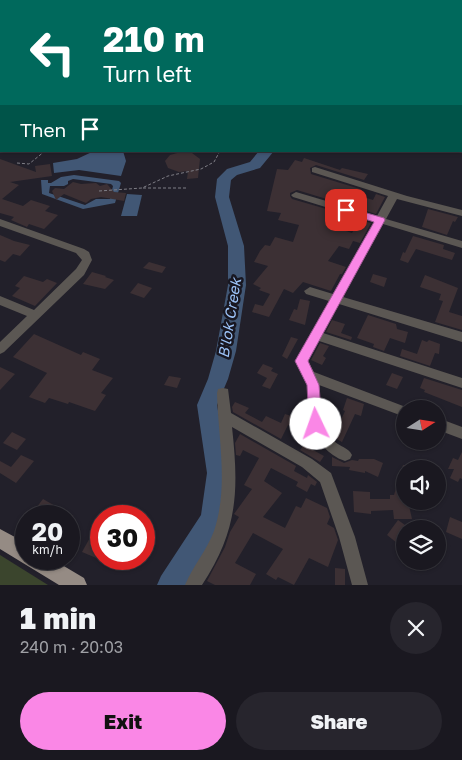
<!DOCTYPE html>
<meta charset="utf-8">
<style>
:root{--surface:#1a1820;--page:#27252d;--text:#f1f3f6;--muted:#9fa0a5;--line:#38373e;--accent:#fa87e6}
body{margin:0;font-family:"Golos Text",sans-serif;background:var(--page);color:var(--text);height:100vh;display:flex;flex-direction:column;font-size:19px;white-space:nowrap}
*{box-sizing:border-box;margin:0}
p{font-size:16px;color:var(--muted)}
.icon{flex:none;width:28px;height:28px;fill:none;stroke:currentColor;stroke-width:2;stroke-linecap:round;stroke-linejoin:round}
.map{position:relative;height:585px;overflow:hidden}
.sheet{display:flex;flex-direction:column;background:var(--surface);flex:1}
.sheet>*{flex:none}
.hud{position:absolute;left:0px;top:0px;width:462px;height:152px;box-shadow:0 1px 4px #0004,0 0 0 1px var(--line);background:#00695c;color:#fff;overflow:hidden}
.needle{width:32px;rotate:78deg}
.controls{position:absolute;left:396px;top:400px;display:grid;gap:10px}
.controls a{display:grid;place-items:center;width:50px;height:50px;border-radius:50%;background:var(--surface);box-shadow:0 1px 4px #0004,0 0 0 1px var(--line);font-size:25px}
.speed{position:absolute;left:15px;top:505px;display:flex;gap:10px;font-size:25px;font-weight:700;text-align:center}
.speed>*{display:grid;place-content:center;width:65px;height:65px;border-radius:50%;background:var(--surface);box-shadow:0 1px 4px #0004,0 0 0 1px var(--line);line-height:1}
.speed small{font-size:12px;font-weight:400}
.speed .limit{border:8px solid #d22;background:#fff;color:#111}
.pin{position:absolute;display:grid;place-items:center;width:42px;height:42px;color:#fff;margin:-21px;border-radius:10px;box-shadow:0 2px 8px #0006}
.me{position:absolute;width:55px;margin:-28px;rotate:357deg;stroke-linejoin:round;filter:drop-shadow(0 0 4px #0008)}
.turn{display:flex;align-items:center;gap:18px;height:105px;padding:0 20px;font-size:22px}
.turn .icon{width:65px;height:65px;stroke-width:2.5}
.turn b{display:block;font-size:35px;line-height:42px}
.then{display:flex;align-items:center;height:48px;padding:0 20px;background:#0003;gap:10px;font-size:19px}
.round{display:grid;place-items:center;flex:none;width:52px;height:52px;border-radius:26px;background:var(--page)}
.overview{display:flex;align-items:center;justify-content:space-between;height:85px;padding:0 20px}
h1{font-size:30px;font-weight:800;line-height:38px}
.primary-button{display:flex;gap:10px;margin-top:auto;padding:10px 20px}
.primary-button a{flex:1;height:58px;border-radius:30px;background:var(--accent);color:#111;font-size:20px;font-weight:800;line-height:58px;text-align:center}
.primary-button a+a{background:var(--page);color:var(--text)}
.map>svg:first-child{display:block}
</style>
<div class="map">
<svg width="462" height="585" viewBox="0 0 462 585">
<rect width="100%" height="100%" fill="#22202a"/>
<!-- green -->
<polygon fill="#3b452d" points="0,555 48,585 0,585"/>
<!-- water -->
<g fill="#415775" fill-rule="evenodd">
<polygon points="94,151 123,151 126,161 121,176 79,170 54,173 53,163 77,159"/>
<path d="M74,175L119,181L121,183L115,203L83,209L42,194L41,180H48V183H51L61,177ZM73,179L111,184L113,186L110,199H96L85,205L49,193L50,186H64L68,184V181Z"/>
<polygon points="127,194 142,195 137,216 121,216"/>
</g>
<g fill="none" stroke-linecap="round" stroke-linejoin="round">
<!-- river -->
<polygon fill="#415775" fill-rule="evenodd" points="259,151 274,151 260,168 237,175 231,180 229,197 244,246 246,285 236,351 228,379 217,405 229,473 224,518 186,585 157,585 161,576 201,515 207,473 197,405 208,379 216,351 228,285 228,246 215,197 217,179 227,169 250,162"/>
</g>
<!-- building -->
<g fill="#3c3034">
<polygon points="181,152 192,153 200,159 198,178 187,179 188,171 179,172 168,168 165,161 170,155"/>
<polygon points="304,158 340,170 342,168 368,174 364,180 316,165 310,168 311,174 360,189 357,195 373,200 376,194 385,197 376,214 297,190 290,193 290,196 292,199 340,213 332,225 334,227 352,233 360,220 371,223 360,243 353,241 349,249 339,246 328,261 346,267 342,274 340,274 331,291 303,282 293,293 284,289 269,317 252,312 255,304 263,306 270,294 259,290 261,288 253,284 268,266 254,262 260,251 265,245 270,246 275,237 293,242 299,225 278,220 281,213 267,211 277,169 288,170 295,160 302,162"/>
<polygon points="0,159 36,172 35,166 50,164 52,176 10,182 19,185 2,199 23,206 31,200 50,206 45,211 58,215 44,229 29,224 27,227 11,220 14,217 0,213"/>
<polygon points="73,182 81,184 96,183 100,186 107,184 114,192 126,193 124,201 101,197 91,199 86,203 64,194 56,200 52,191 55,188 64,189"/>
<polygon points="428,209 458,217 455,222 453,221 447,235 422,227"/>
<polygon points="0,235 14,241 30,245 20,256 13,254 5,262 0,260"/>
<polygon points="413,236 444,245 443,249 455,253 452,260 416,249 408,263 400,260 403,252 405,253"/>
<polygon points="149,262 166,267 162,273 143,268"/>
<polygon points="92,272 106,276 105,277 114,280 105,289 83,284"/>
<polygon points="373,274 387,278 384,287 370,282"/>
<polygon points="425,275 458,288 449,312 462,316 462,330 435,322 443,301 439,300 441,294 420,287"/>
<polygon points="24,276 43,282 47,279 57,283 35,306 12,296 20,288 15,286"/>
<polygon points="138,283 152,288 144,298 130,293"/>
<polygon points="300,299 310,301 305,325 289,320 294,309 297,310"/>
<polygon points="368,315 396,324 397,329 408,332 405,343 390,338 384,351 373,347 374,344 357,338"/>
<polygon points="332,320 345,324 341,333 352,337 351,340 326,332"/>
<polygon points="34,334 81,355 83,352 100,359 92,370 113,378 101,393 106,395 95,411 69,402 68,404 49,398 45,403 29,397 47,373 13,357"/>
<polygon points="291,337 298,339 287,359 282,356"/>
<polygon points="422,340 427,342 429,340 440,344 439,354 435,353 430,366 400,356 402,349 417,354"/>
<polygon points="320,343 329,346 323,356 326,358 322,365 311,360"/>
<polygon points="263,364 273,368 271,371 278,374 270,389 262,386 267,378 257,373"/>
<polygon points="0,367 15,374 0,390"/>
<polygon points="392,373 403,377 397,389 386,385"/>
<polygon points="169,376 181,378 177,388 164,385"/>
<polygon points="424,378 462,390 462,407 424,392 425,390 420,388"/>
<polygon points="347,398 364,404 361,416 355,414 342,442 333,437 345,411 343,410"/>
<polygon points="235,402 249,408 245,413 262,422 266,416 281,423 285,414 298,418 294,427 288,425 281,439 233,412 232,407"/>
<polygon points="12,432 26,439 17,450 3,443"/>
<polygon points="240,434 296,466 294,471 307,478 308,475 317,482 315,486 311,484 307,492 296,486 298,482 271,468 264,481 282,493 263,517 285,528 296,506 301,508 306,498 327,508 330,517 327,524 334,528 338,540 328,567 309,558 294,585 278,577 276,580 266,574 283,549 253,533 235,563 256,574 250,585 215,585 207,581 225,547 230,532 239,517 234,514 252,489 244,485 259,458 243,450 240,456 236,455 235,443"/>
<polygon points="304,445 324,456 320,462 300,450"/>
<polygon points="462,452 462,479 460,478 458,482 450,478 454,469 448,469 453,458 458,460"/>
<polygon points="21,455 34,461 16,483 0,473 0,461 11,467"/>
<polygon points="332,457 344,463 352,460 358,461 359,459 374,459 383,463 378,477 365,471 365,473 349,470 350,467 332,466"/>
<polygon points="403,465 405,465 405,501 408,501 412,519 394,519 393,510 371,511 371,514 354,512 353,491 370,492 370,499 390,499 390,495 394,495"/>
<polygon points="43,499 57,507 56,509 74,516 30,516"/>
<polygon points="450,517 462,522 462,539 446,532"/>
<polygon points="101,518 101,560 82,552"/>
<polygon points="398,520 405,525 405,543 402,547 387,535"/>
<polygon points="335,568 345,569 345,585 335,585"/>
</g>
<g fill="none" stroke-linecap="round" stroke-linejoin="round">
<!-- path -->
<g stroke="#7f7e86" stroke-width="1" stroke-dasharray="3 2" stroke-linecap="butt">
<polyline points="17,163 29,164 45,151"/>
<polyline points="143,188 186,188"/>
<polyline points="99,191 142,188 168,176 201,169 214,162 220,151"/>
</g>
<!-- minor -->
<g fill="#5b5753" fill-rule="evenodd">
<polygon points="41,0 51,0 52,1 42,1"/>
<polygon points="366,0 378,0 379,1 367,1"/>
<polygon points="424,0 437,0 438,1 425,1"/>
<polygon points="457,0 462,0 462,2 456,1"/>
<rect x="0" y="15" width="1" height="4"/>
<rect x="0" y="46" width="1" height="5"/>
<path d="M315,167L407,196L462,210V216L397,199L386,219L462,241V248L383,224L343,297L462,332V342L339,304L323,333L462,378V388L319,341L308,361L314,372L411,409H405V417L319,385C321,404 319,426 334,441C340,447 348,447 352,455L350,459L345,461C327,455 318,441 309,424L307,385L296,361L329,301L306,294L304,291L310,287L333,294L374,222L293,197L291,195L296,192L377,216L388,196L312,172V168Z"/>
<polygon points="0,219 84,249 89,252 92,260 84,275 4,352 0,354 0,342 27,316 0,305 0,296 34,310 76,269 82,260 76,253 0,226"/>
<path d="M223,388L228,389L231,413L312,459L331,473L355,537L368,585H352L339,537L320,482L302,467L232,427C239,491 238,530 202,585H185C193,566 207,550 214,531C229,486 218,438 217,393L218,389Z"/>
<polygon points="438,418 462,427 462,439 438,430"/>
</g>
<!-- major -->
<polygon fill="#958b84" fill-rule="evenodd" points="0,529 26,543 26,559 52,559 84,578 87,585 59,585 0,549"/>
<!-- highway -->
<rect fill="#aba097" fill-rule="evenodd" x="0" y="70" width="1" height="6"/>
</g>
<!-- route -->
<polygon fill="#fa87e6" stroke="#a25896" points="346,207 384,218 385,220 308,361 319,385 322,424 320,428 316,429 311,428 309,424 307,385 295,361 374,222 343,212 342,210"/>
<g text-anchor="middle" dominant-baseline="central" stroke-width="5" stroke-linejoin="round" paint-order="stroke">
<!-- water labels -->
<g font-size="15" font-style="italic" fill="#9dc4f9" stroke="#181721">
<text transform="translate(229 318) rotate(-81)">B'lok Creek</text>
</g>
</g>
</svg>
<div class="controls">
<a><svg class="needle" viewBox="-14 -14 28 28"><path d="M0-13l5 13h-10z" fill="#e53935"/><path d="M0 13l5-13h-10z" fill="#9fa0a5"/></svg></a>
<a><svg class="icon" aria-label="sound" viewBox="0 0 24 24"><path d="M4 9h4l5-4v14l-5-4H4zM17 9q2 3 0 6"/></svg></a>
<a><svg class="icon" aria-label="layers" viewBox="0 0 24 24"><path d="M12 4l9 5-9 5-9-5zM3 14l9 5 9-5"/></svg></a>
</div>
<div class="speed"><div>20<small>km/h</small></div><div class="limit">30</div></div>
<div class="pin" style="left:346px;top:210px;background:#d93025"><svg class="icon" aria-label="arrive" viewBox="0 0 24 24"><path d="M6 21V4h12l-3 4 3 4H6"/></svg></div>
<svg class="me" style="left:316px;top:424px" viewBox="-20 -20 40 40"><circle r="19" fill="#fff"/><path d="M0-13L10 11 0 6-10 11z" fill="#fa87e6"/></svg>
<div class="hud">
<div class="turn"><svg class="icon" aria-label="left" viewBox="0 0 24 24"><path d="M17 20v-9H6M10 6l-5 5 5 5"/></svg><div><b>210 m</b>Turn left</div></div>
<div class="then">Then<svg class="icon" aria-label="arrive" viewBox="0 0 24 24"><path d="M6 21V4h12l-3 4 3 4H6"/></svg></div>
</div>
</div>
<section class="sheet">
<div class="overview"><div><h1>1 min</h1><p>240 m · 20:03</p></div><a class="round"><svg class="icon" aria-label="close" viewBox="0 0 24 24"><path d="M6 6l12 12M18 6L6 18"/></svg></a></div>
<div class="primary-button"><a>Exit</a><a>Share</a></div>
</section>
